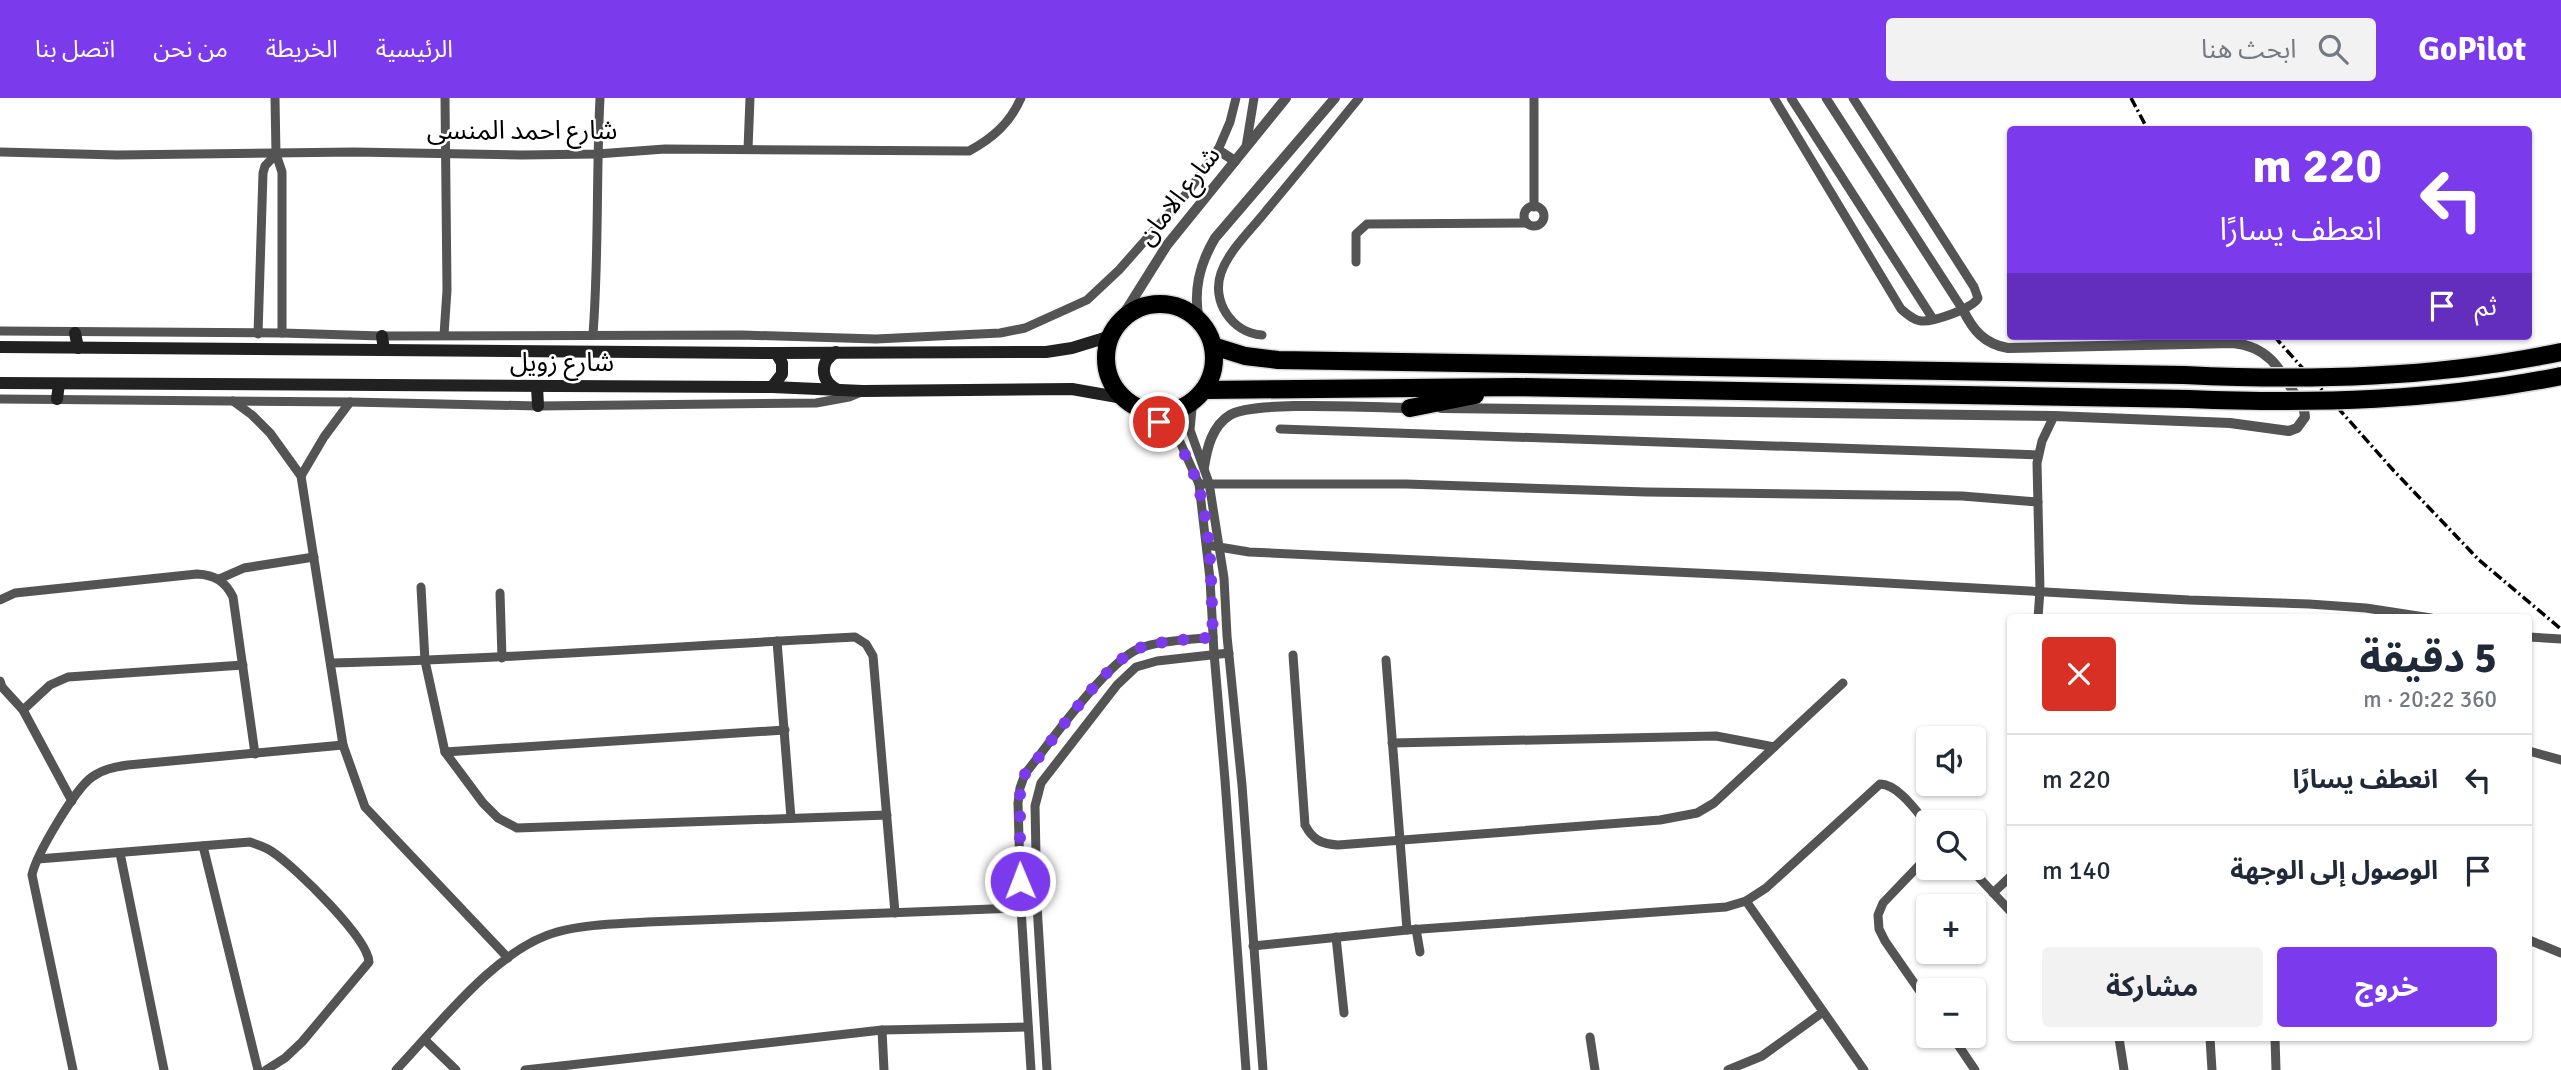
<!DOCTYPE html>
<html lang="ar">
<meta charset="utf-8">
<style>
:root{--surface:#fff;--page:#f2f2f3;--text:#1f2937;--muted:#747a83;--line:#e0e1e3;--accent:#7c3aed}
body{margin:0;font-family:Signika,"Noto Sans Arabic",sans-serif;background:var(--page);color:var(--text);direction:rtl;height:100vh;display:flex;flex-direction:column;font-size:26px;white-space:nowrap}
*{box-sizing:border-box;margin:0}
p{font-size:23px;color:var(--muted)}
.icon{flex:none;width:38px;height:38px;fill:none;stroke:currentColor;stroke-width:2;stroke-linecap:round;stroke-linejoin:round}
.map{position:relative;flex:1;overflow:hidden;direction:ltr}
.panel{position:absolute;left:2007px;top:516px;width:525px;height:427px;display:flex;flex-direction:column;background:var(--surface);border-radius:7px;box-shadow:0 2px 5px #0004;direction:rtl}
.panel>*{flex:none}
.top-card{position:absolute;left:2007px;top:28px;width:525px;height:214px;border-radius:7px;box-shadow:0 2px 5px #0004;direction:rtl;background:#7c3aed;color:#fff;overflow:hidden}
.controls{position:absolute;left:1916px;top:628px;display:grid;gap:14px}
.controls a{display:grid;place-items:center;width:70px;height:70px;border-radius:7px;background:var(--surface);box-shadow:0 2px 5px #0004;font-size:35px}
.pin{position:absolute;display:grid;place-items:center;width:60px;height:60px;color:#fff;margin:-30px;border:4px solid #fff;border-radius:50%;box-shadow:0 2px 7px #0007}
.me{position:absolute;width:77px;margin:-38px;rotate:359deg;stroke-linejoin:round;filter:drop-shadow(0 0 5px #0008)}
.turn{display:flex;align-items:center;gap:24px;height:147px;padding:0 35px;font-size:32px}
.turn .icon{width:91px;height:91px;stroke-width:2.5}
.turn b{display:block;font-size:49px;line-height:60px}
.then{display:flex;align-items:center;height:66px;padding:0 35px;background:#0003;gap:14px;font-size:26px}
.round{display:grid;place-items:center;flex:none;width:74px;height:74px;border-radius:7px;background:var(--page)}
.overview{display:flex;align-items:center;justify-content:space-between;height:119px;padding:0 35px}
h1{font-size:42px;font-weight:700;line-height:52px}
.cta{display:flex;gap:14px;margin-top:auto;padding:14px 35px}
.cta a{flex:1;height:80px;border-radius:7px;background:var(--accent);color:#fff;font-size:28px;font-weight:700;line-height:80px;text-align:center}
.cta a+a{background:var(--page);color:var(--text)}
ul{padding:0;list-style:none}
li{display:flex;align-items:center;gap:21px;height:91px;padding:0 35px;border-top:2px solid var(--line)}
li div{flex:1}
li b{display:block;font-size:26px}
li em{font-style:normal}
header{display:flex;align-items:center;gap:42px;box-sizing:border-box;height:98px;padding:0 35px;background:var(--accent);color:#fff}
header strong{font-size:33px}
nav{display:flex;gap:38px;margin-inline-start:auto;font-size:24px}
.search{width:490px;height:63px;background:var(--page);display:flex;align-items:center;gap:18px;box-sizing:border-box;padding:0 24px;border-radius:7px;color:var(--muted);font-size:26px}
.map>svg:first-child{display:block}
</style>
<header>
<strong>GoPilot</strong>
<div class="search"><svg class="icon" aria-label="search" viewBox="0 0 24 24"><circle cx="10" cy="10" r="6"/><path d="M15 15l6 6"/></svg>ابحث هنا</div>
<nav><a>الرئيسية</a><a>الخريطة</a><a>من نحن</a><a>اتصل بنا</a></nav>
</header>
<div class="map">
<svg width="2561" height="972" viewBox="0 0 2561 972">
<rect width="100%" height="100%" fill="#fff"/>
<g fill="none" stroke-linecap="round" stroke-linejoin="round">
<defs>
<g id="motorway">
<circle cx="1160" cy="260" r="54"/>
<polyline points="1213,248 1245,258 1278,262 2184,277"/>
<polyline points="1205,292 1517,289 2189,301"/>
<polyline points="1410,310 1475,297"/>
</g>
</defs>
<!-- motorway casing -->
<use href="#motorway" stroke="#dbdbdb" stroke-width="21"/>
<!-- minor -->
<g stroke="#545454" stroke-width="9">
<polyline points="275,0 276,56 282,74 282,235"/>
<polyline points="1534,0 1534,109"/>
<path d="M1774,0L1901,211C1907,216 1913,222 1921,223C1933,224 1972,211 1978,200L1974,189L1853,0"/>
<polyline points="1791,0 1933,221"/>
<polyline points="1826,0 1963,212"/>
<polyline points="1246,49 1254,0"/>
<polyline points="748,51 750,0"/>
<path d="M0,54L117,57L354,54L522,57L597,56L665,51L969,53C993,40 1010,25 1021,0"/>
<circle cx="1534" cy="118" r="10"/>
<polyline points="1356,164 1356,136 1367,126 1527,125"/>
<polyline points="0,233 282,235 382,238 742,237 876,241 1000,235 1025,230 1087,202 1119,172 1187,95 1218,52 1230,24 1236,0"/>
<polyline points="258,236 263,75 265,68 276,56"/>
<path d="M593,236C599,157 596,79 600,0"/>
<polyline points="444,237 447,192 445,0"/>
<path d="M1262,237C1232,235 1211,203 1221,175C1229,152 1251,132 1266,113C1297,76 1328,38 1359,0"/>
<polyline points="0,301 350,304 538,308 816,305 849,299 861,294"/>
<polyline points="1196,301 1192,311 1190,332 1209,385 1224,480 1227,538 1242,687 1263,972"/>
<polyline points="233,303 252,317 270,335 301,378 343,647 365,709 508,860"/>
<polyline points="1139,310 1169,332 1180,344 1199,386 1210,481 1214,555 1225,682 1246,972"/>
<polyline points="1280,331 2038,357"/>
<polyline points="301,378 324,339 350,304"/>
<polyline points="1199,386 1406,386 1646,394 1962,398 2038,404"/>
<polyline points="1207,447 1249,454 1760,478 2189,502 2309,506 2366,510 2431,520"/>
<polyline points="219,481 244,470 314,459"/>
<polyline points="421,489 425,563 445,654 483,705 498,720 517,730 887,717"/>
<polyline points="500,495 502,560"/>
<path d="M0,502L15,495L197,476C215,477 225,483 233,499L255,656"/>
<polyline points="2038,520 2040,492 2037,365 2042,343 2054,318"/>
<polyline points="2529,539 2561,541"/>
<polyline points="777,543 791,720"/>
<path d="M1293,557L1305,727C1313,742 1321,746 1338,747L1660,722L1697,715L1714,705L1843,585"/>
<polyline points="1386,562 1407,832"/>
<path d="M331,565C506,561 680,548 855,539L866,546L873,558L895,815"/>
<polyline points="0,583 2,589 23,612 72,703"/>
<polyline points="23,612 50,587 68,579 243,567"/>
<polyline points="1392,645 1716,638 1774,649"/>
<polyline points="2529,653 2561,662"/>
<polyline points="445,654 785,632"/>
<polyline points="203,748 258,972"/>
<polyline points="120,755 164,972"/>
<polyline points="1928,758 1883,805 1878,817 1879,831 1885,843 1928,905"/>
<path d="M38,761L250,744C258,747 267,749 274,755C296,770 368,840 369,864L302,944L285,960L266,972"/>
<polyline points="1970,770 2011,814"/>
<polyline points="1993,795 2011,778"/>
<polyline points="1746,803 1864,972"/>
<polyline points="1416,831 1420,854"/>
<polyline points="1336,839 1344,915"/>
<polyline points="2529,842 2561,855"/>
<path d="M1253,848L1407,832L1726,809L1746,803L1766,790L1880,686C1898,686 1917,714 1928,727"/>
<polyline points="882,932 884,972"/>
<polyline points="1952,938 1975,972"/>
<polyline points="1590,939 1595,972"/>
<polyline points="2119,940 2124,972"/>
<polyline points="2210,940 2212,972"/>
<polyline points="2275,940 2276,972"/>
<polyline points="425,942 456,972"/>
<path d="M73,972L32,777C36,757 75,691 92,679C103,671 115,669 128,667L343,647"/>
<path d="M396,972C438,928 497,850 557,834C586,826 617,826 647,824L1021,810"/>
<polyline points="525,972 882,932 1028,929"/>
<path d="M1031,972L1021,810L1018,705L1020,690L1025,676C1048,647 1107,564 1138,551C1160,542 1189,542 1213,539"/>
<polyline points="1047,972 1037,807 1035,708 1041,685 1117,587 1136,569 1157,563 1229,555"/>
<polyline points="1728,972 1762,958 1823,914"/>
</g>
<!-- tertiary -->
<g stroke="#545454" stroke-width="10">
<polyline points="1218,52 1235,63"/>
<path d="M1199,223C1193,193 1199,167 1215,140L1335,0"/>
<polyline points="1115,230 1167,147 1286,0"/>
<path d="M1441,310L2054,318L2230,325L2289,333L2297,330L2305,319L2304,312C2284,280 2275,249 2233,245L2008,250C1984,246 1973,232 1963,212"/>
<path d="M1204,369C1207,350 1212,328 1230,317C1254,302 1379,310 1414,310"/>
</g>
<!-- secondary -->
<g stroke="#212121" stroke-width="12">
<polyline points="75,235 78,250"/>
<polyline points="382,238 384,252"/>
<polyline points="0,249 776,255 1046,254 1072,250 1111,238"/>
<path d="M836,254C819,264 820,283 838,292"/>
<polyline points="0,285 772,289 863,293 1072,291 1123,300"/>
<polyline points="537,288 538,308"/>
<polyline points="772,289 782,276 782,265 776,255"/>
<polyline points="57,301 59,286"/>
</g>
<!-- motorway -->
<use href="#motorway" stroke="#000" stroke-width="18"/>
<!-- rail -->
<g stroke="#000" stroke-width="3.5" stroke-dasharray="10 3.5 2 3.5" stroke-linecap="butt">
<polyline points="2131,0 2148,32"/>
<polyline points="2274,238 2394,373 2479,462 2561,531"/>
</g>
<defs>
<g id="motorway-bridge">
<path d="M2184,277C2310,283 2437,280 2561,254"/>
<path d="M2189,301C2313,306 2439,303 2561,278"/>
</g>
</defs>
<!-- motorway-bridge casing -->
<use href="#motorway-bridge" stroke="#dbdbdb" stroke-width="21" stroke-linecap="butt"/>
<!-- motorway-bridge -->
<use href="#motorway-bridge" stroke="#000" stroke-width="18"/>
</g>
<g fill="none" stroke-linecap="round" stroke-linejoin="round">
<!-- route -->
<path stroke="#7c3aed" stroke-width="12" stroke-dasharray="0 21.6" d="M1020,783V690L1025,676L1035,664C1057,636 1107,564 1137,551C1159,542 1189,542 1213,539C1210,470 1215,372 1159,324"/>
</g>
<g text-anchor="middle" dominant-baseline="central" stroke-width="5" stroke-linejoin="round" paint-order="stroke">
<!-- street labels -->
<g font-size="26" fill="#000" stroke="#fff">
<text x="522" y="33">شارع احمد المنسى</text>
<text transform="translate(1179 98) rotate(-52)">شارع الامان</text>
<text x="562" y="265">شارع زويل</text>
</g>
</g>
</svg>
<div class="controls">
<a><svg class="icon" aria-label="sound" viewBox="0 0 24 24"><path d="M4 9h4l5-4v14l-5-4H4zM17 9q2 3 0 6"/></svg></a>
<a><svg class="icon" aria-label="search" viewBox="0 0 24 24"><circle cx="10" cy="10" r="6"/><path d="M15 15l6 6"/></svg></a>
<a>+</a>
<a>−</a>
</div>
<div class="pin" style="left:1159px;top:324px;background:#d93025"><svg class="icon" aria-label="arrive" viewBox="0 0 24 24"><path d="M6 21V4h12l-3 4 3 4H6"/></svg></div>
<svg class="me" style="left:1020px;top:783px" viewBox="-20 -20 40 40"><circle r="17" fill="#7c3aed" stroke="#fff" stroke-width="3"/><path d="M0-11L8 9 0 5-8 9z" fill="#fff"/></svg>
<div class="top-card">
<div class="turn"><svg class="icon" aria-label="left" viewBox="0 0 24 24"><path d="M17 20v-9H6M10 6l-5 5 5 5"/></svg><div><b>220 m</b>انعطف يسارًا</div></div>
<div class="then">ثم<svg class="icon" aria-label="arrive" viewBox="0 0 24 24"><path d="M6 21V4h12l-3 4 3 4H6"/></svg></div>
</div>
<section class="panel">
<div class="overview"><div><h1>5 دقيقة</h1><p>360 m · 20:22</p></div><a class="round" style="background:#d93025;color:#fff"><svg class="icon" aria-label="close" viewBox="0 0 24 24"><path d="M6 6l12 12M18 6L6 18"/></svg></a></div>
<ul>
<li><svg class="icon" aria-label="left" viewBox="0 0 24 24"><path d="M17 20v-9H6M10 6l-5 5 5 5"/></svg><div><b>انعطف يسارًا</b></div><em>220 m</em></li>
<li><svg class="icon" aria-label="arrive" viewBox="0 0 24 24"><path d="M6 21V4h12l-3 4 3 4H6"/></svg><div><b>الوصول إلى الوجهة</b></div><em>140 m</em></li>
</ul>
<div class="cta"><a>خروج</a><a>مشاركة</a></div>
</section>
</div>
